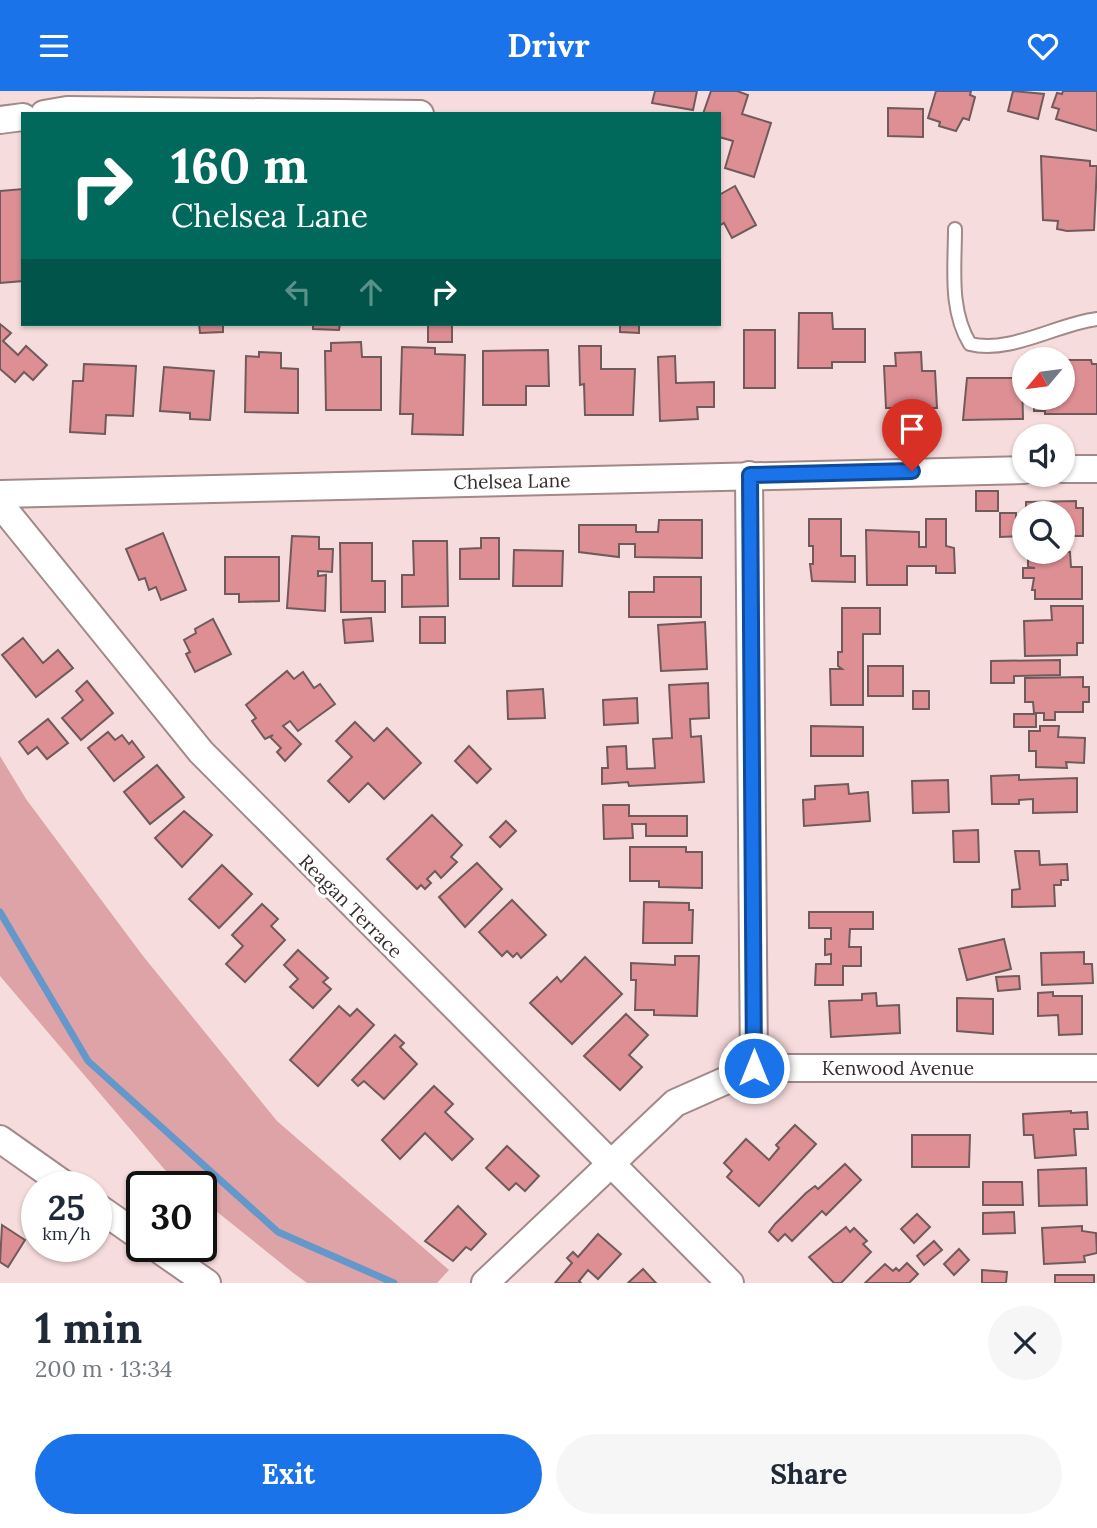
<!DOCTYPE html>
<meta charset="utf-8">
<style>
:root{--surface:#fff;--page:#f6f6f7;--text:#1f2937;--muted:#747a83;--accent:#1a73e8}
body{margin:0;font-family:Lora,serif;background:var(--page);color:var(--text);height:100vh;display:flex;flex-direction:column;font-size:26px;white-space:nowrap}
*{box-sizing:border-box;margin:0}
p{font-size:23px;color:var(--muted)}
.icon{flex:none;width:38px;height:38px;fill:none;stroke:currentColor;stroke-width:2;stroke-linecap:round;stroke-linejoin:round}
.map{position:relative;height:1192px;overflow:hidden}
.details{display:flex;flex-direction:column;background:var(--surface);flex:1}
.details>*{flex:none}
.banner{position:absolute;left:21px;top:21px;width:700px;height:214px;border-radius:0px;box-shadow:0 2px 5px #0004;background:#00695c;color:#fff;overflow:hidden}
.needle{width:46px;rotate:241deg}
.tools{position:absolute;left:1012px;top:256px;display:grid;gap:14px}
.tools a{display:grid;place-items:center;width:63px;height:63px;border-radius:50%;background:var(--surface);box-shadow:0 2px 5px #0004;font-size:35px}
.speed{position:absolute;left:21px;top:1080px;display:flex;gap:14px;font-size:35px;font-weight:700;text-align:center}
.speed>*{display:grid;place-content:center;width:91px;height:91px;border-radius:50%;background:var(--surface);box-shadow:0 2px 5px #0004;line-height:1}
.speed small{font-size:18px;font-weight:400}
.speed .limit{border:4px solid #111;border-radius:10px;background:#fff;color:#111}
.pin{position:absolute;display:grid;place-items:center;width:60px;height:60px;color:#fff;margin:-72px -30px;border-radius:50% 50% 50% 0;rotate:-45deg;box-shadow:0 0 7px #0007}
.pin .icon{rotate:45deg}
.me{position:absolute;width:77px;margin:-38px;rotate:0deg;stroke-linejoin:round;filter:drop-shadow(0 0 5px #0008)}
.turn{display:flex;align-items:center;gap:24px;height:147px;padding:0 35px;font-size:32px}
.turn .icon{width:91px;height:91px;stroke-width:2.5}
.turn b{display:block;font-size:49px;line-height:60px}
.lanes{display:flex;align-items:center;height:66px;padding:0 35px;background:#0003;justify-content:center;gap:35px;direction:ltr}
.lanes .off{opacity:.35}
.round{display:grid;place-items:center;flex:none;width:74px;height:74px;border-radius:37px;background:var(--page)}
.summary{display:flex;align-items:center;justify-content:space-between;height:119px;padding:0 35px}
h1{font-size:42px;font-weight:700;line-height:52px}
.cta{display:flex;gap:14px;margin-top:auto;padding:14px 35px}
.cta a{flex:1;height:80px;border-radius:42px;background:var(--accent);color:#fff;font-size:28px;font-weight:700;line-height:80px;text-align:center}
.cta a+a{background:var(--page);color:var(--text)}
header{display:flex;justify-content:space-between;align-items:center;height:91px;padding:0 35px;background:var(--accent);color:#fff;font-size:32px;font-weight:700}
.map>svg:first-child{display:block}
</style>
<header><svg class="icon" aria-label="menu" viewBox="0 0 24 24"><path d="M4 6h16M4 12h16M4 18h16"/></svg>Drivr<svg class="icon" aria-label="heart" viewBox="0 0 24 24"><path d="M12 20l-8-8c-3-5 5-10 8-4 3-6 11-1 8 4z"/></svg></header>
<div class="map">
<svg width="1097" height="1192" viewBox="0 0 1097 1192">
<rect width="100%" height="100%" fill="#f7dcdd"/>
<!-- green -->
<polygon fill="#dda3a6" points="0,665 26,708 143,865 277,1030 449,1179 437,1192 307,1192 292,1181 201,1108 201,1096 186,1095 165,1079 0,885"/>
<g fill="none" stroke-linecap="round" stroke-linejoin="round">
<!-- stream -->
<polyline stroke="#6498cb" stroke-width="7" points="0,821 88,970 278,1141 394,1192"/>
</g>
<!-- building -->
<g fill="#dd8f94" stroke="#715a5b" stroke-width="2">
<polygon points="655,0 697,0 693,19 652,12"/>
<polygon points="711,0 737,0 748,4 742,23 771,32 754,86 725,77 733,50 719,46 719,23 703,23"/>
<polygon points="936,0 971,0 970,4 975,6 969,29 963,27 956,40 939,35 940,31 928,27"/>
<polygon points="1013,0 1044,3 1038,28 1008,20"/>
<polygon points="1063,0 1097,0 1097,40 1056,28 1059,18 1052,16 1057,2 1062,3"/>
<polygon points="888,17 923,18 923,46 888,45"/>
<polygon points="1041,65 1090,70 1090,75 1097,75 1094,139 1067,140 1057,138 1058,130 1043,129"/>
<polygon points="735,95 756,134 732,147 724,132 719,135 719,104"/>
<polygon points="23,98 23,190 0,192 0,100"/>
<polygon points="799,222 832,222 833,238 865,238 865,271 832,271 832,277 798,277"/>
<polygon points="0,233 11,242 3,250 18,264 26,255 47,274 33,289 24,281 15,291 0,278"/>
<polygon points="199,233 223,233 223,241 200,242"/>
<polygon points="313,233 340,233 339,239 313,238"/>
<rect x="428" y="233" width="24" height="18"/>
<polygon points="620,233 639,233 639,242 620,241"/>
<rect x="744" y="239" width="31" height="58"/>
<polygon points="361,251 362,266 381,266 381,319 326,319 325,260 331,260 331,252"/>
<polygon points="579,255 601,255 601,278 635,278 633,324 585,324 584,293 580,294"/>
<polygon points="402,256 435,257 435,263 465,264 463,344 412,343 413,323 400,323"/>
<polygon points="548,259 549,295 526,295 526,314 483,314 483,260"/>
<polygon points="259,261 281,262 281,277 298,278 298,322 245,321 246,265 259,266"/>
<polygon points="921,261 922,280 935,280 937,317 886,317 884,275 896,275 895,262"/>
<polygon points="675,265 676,292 714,291 714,316 697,316 698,328 660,330 658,266"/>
<polygon points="1062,269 1091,269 1092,273 1097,273 1097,323 1045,323 1045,320 1034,320 1034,306 1062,306"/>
<polygon points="84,273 136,275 133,325 106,324 105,343 70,341 73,290 83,290"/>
<polygon points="164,276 214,280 210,329 190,328 190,322 160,320"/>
<polygon points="967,287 1022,287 1023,328 963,329"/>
<rect x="976" y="400" width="22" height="20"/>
<polygon points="1076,410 1076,417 1083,417 1083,445 1062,445 1062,422 1026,422 1026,411"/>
<polygon points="1000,422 1016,422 1016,427 1024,427 1024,445 1000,446"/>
<polygon points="809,428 841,428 841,465 855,465 855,491 812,490 810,473 813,473 813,455 809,455"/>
<polygon points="926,428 946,428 946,455 954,457 955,482 936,482 936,475 907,475 907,494 867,494 866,439 919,441 919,456 926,456"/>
<polygon points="659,429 702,429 702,467 635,466 635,453 619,453 619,466 579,461 579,434 636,434 636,441 658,441"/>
<polygon points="163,442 186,499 161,509 156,496 149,499 145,487 139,489 126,458"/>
<polygon points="292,445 319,446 319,458 333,458 332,481 318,480 318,485 326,484 325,520 287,517"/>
<polygon points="481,447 499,447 499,488 460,488 460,458 481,457"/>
<polygon points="413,450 447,450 448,515 402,516 402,484 414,484"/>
<polygon points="340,452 372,452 372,490 385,490 385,521 341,521"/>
<polygon points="514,459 563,460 562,495 513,495"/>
<polygon points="1028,461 1070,461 1071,476 1082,476 1082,508 1035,508 1035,499 1032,499 1034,487 1023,487 1023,477 1035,477 1028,476"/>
<polygon points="225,466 279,466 279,510 239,511 239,503 225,503"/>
<polygon points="654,486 701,486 701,526 629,526 629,501 654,501"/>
<polygon points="1051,515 1083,515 1083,552 1077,552 1077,564 1025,565 1024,530 1052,529"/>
<polygon points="842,517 880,517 880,543 863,543 863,614 831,614 830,578 842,578 838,575 838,561 842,561"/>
<rect x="420" y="526" width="25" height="26"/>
<polygon points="371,527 373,550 345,552 343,529"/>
<polygon points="213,528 231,563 195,581 186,563 190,561 184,549 196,542 195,538"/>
<polygon points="705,531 707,578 661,580 658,534"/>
<polygon points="23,547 43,572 58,559 73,577 36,606 2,564"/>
<polygon points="1060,569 1060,584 1014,585 1014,592 991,592 991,570"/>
<rect x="868" y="575" width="35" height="30"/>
<polygon points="287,580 294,588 303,581 314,597 320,593 335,613 298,640 290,630 283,635 301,653 285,670 277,661 281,657 270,646 273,644 265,648 252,630 256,627 246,614"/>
<polygon points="1083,586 1083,596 1089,596 1089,611 1083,611 1083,621 1055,621 1055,629 1044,629 1044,622 1034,622 1033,611 1025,611 1025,587"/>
<polygon points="87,590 113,622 81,649 62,627 83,609 76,600"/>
<polygon points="708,592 709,627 690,628 691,646 701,645 704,691 629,695 628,691 602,693 602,677 608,677 607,656 626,655 627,678 655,677 653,648 672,647 669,594"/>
<polygon points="543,598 545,627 508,628 507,600"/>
<rect x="913" y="600" width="16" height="18"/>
<polygon points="637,607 638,632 604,634 603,609"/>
<rect x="1014" y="623" width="22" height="13"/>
<polygon points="48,628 68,652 47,668 37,656 28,663 19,651"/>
<polygon points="355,631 374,650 387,637 421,672 384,708 368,692 349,711 328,690 352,666 336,650"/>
<polygon points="811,635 863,636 863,665 811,665"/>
<polygon points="1040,635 1059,635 1058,646 1085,647 1084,672 1066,671 1067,677 1036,676 1036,660 1029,660 1029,640 1040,640"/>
<polygon points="108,641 115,649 122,644 129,653 132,650 144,666 114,690 88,657"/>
<polygon points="469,655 491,678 477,692 455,670"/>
<polygon points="157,674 184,706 150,733 124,701"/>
<polygon points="1019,684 1019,689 1077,687 1077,721 1033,722 1033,708 1019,709 1019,713 992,713 991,685"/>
<polygon points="948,689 949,721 913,722 912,690"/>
<polygon points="848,693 849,703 868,701 870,730 804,735 803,709 815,708 815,695"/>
<polygon points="603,714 629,714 629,725 687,725 687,745 646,745 646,733 632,733 633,747 604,748"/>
<polygon points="184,720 212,744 182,776 155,747"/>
<polygon points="432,724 462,754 451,766 457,771 441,787 435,780 427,788 431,792 425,798 421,794 417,798 387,768"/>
<polygon points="506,730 516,740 500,756 490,746"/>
<polygon points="978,739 979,771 954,771 953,740"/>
<polygon points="630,756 686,756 686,761 702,761 702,797 659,796 659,790 630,790"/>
<polygon points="1015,760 1039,760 1040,774 1067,773 1068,789 1061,789 1061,794 1054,794 1055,815 1012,816 1012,799 1020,798"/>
<polygon points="477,772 502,798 465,836 439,806"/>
<polygon points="222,774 252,803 219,837 189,808"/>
<polygon points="512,809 546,844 521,867 517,862 513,866 507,860 502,865 479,841"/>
<polygon points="644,811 689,812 689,819 693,819 692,852 643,852"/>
<polygon points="262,813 278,828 271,835 285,849 245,891 226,873 243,855 232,844"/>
<polygon points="809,821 873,821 873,838 850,838 849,856 861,856 861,875 843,875 843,894 815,894 816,873 831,873 831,863 825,864 825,848 831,848 831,837 809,837"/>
<polygon points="1004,848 1011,878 967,889 959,858"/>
<polygon points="298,859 328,887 323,891 331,898 313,917 290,896 298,888 284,874"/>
<polygon points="1084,861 1084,873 1092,873 1093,892 1042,894 1041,862"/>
<polygon points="675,865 699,865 697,925 654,924 654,919 635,919 636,889 631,889 631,872 675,874"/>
<polygon points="585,866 622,903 572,953 530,912 557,886 561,891"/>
<polygon points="1019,885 1020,898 998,900 996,886"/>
<polygon points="1053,901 1053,905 1082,905 1082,943 1059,944 1058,924 1038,925 1038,902"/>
<polygon points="876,902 877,915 899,914 900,942 831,946 829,910 862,909 862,903"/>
<polygon points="957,907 993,908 993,943 957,940"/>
<polygon points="339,915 350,925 357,918 374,934 318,995 290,969"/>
<polygon points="626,923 648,944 629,964 642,976 620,999 584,965"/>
<polygon points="395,944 404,952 400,956 417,973 384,1008 364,990 358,995 352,989"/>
<polygon points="434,995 453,1013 445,1021 473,1048 452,1069 425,1042 400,1068 382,1049"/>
<polygon points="1071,1020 1071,1022 1087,1021 1088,1038 1074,1038 1076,1064 1035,1067 1033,1044 1024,1044 1023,1023"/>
<polygon points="795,1034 816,1053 759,1115 727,1086 732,1080 724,1072 746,1048 769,1069 779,1057 776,1054"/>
<polygon points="912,1044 970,1044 969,1076 912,1076"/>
<polygon points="507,1055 539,1085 525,1100 516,1092 509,1099 486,1077"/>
<polygon points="845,1073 861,1089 826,1124 822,1120 792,1150 785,1143 778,1150 769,1141 775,1133 806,1102 815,1095 818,1098"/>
<polygon points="1086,1077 1087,1114 1039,1115 1038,1079"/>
<polygon points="983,1091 1022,1091 1023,1114 983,1114"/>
<polygon points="458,1115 486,1143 471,1159 466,1156 453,1170 425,1150"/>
<polygon points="1014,1121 1015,1142 983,1143 983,1122"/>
<polygon points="917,1123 930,1136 914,1152 901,1138"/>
<polygon points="2,1134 25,1149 8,1176 0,1171"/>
<polygon points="1082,1135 1082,1140 1096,1142 1097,1162 1084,1165 1085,1171 1044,1173 1042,1137"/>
<polygon points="846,1136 850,1141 854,1137 867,1150 863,1153 871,1161 841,1192 834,1192 809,1166"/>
<polygon points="598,1143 621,1163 598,1188 588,1179 579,1190 581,1192 555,1192 572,1172 567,1167 573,1161 578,1166"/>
<polygon points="934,1150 942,1159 924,1174 917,1165"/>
<polygon points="959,1158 969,1169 954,1184 944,1173"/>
<polygon points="907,1172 918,1183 909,1192 865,1192 885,1173 893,1180 896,1177 899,1180"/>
<polygon points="643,1178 656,1192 628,1192 629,1191"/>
<polygon points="982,1179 1007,1181 1006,1192 982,1192"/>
<rect x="1055" y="1184" width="39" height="8"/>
</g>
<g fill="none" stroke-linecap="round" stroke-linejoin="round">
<defs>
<path id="service" d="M955,138C955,177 949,219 970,253C1010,263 1057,233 1097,228"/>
<g id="minor">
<polyline points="44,23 67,19 420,23"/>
<polyline points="0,29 23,26"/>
<polyline points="1062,378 1097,378"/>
<polyline points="749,384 754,977"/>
<polyline points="0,403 1024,379"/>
<polyline points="0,413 201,661 730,1192"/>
<polyline points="0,1048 68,1096"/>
<polyline points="96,1115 142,1147"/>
<polyline points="154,1155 207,1192"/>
<polyline points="485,1192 675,1012 754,977 1097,977"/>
</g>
</defs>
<!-- service casing -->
<use href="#service" stroke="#a18989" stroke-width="16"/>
<!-- minor casing -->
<use href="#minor" stroke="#a18989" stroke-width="30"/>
<!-- service -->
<use href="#service" stroke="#fff" stroke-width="12"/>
<!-- minor -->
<use href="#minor" stroke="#fff" stroke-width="26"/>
</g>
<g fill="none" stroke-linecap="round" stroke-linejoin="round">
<defs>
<polyline id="route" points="754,977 750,384 912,380"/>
</defs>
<!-- route casing -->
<use href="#route" stroke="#114b97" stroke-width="18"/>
<!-- route -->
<use href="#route" stroke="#1a73e8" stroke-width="12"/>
</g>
<g text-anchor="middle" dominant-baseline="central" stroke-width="7" stroke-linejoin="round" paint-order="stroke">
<!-- street labels -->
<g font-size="19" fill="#362c2d" stroke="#fff">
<text transform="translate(512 390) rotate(-1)">Chelsea Lane</text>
<text transform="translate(351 815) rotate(45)">Reagan Terrace</text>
<text x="898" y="977">Kenwood Avenue</text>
</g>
</g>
</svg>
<div class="tools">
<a><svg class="needle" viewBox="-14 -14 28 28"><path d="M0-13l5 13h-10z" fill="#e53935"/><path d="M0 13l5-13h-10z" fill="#747a83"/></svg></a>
<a><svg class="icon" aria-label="sound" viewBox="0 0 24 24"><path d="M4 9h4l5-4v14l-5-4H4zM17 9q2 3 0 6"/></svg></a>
<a><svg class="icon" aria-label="search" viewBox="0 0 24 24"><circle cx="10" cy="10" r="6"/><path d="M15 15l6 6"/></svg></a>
</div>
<div class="speed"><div>25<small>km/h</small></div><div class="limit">30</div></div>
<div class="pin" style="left:912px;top:380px;background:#d93025"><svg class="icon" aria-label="arrive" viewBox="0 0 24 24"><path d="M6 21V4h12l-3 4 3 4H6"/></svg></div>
<svg class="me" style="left:754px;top:977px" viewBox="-20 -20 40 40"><circle r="17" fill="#1a73e8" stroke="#fff" stroke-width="3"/><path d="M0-11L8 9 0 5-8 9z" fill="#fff"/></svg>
<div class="banner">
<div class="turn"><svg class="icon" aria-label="right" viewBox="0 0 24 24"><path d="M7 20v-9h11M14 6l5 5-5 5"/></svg><div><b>160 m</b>Chelsea Lane</div></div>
<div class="lanes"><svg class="icon off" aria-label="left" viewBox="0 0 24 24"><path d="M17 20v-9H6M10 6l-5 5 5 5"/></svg><svg class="icon off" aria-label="ahead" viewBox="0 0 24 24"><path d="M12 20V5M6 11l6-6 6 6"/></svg><svg class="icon" aria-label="right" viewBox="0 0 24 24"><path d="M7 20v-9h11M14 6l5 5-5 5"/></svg></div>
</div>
</div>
<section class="details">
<div class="summary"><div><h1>1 min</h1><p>200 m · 13:34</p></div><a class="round"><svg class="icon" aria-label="close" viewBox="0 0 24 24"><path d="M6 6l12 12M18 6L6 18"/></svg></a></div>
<div class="cta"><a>Exit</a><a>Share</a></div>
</section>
